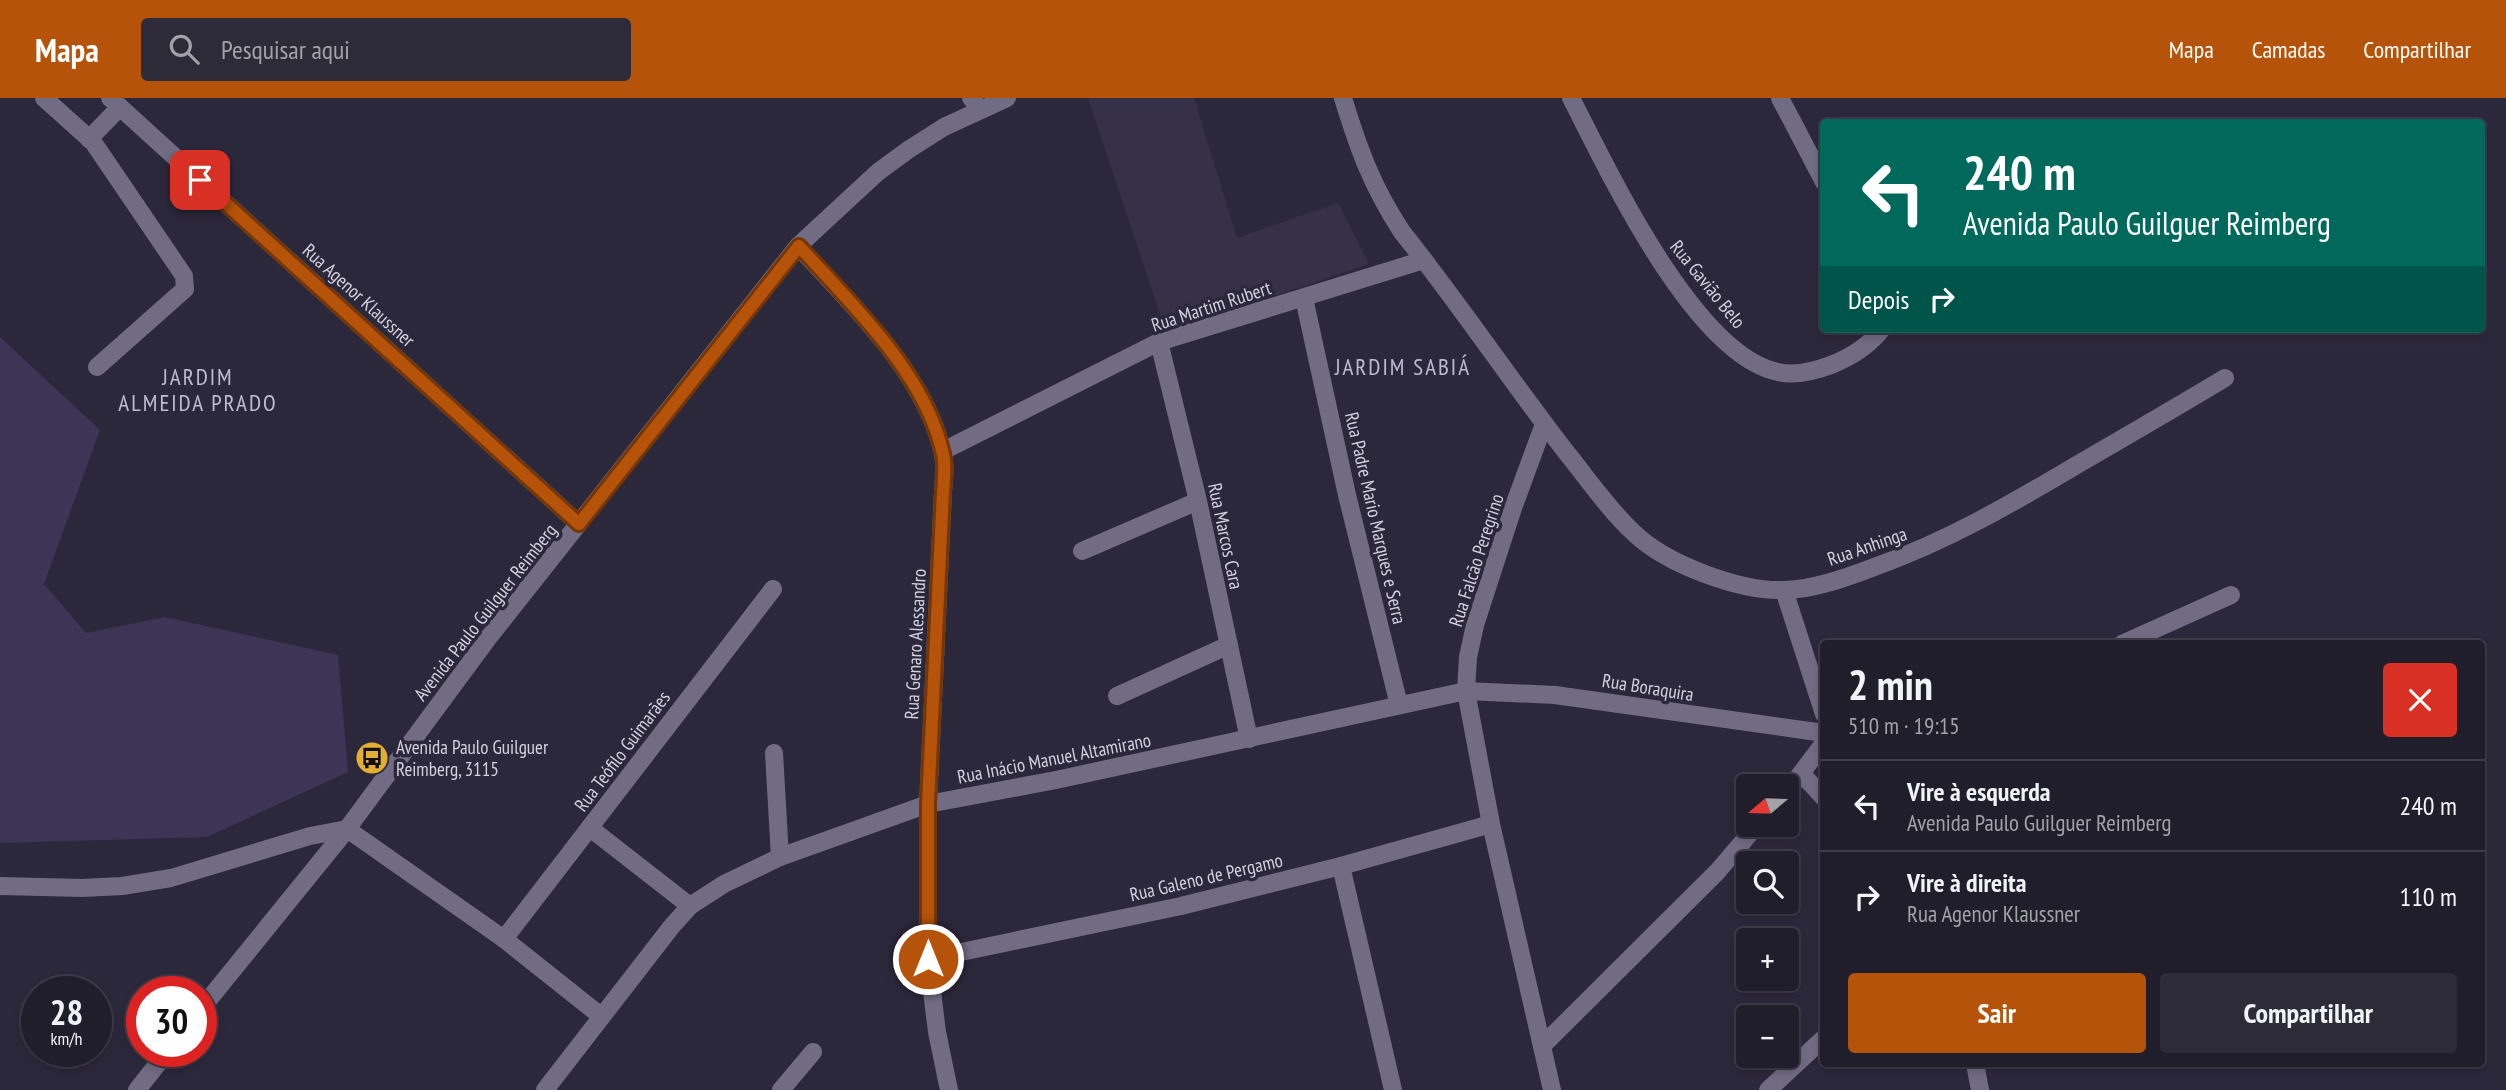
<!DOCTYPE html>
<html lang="pt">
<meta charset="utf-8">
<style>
:root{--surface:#211e2c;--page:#2d2b38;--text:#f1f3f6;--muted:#a2a2a9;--line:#3e3c48;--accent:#b45309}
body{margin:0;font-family:"PT Sans Narrow",sans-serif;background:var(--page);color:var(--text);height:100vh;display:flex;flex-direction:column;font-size:26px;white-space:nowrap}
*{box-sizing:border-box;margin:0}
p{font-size:23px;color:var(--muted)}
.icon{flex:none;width:38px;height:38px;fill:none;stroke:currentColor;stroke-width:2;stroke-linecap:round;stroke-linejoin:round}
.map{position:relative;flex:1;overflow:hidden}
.panel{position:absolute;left:1820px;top:542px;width:665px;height:427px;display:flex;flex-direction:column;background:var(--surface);border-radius:7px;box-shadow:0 4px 10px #0003,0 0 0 2px var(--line)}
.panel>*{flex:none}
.banner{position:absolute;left:1820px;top:21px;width:665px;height:214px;border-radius:7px;box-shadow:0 4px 10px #0003,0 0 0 2px var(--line);background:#00695c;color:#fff;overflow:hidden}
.needle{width:46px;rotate:251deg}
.tools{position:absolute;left:1736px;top:676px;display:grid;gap:14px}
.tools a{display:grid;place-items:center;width:63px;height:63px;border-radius:7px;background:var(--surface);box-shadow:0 4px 10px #0003,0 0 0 2px var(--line);font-size:35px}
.speed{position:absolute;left:21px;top:878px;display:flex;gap:14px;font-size:35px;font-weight:700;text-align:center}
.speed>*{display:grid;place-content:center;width:91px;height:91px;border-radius:50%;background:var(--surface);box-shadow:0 4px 10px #0003,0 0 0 2px var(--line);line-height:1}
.speed small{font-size:18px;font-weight:400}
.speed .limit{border:10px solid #d22;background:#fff;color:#111}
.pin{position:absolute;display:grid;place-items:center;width:60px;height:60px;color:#fff;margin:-30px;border-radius:14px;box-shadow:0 4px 10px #0006}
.me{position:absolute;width:77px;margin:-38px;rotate:0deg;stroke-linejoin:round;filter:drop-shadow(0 0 5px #0008)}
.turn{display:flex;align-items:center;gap:24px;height:147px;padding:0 28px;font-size:32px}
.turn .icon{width:91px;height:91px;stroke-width:2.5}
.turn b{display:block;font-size:49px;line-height:60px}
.then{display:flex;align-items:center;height:66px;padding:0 28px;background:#0003;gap:14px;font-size:26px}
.round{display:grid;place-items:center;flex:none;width:74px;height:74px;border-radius:7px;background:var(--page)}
.headline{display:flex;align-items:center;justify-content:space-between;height:119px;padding:0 28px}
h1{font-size:42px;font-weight:700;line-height:52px}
.primary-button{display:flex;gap:14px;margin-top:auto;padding:14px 28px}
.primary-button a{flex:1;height:80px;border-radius:7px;background:var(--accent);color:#fff;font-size:28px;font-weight:700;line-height:80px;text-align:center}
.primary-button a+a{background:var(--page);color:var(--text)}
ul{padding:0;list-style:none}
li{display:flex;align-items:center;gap:21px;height:91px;padding:0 28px;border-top:2px solid var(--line)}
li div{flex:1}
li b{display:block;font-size:26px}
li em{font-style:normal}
header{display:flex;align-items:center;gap:42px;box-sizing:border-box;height:98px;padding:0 35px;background:var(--accent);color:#fff}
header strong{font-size:33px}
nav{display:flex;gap:38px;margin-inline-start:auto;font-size:24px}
.search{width:490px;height:63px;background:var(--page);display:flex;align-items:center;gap:18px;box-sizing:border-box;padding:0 24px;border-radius:7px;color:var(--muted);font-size:26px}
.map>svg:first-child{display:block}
</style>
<header>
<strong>Mapa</strong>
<div class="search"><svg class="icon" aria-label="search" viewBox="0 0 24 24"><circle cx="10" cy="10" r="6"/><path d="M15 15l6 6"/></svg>Pesquisar aqui</div>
<nav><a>Mapa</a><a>Camadas</a><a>Compartilhar</a></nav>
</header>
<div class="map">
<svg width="2506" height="992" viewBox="0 0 2506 992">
<rect width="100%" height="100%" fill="#2c283b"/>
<!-- built -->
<polygon fill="#363049" points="1088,0 1194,0 1237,140 1338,105 1369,166 1166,234"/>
<!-- green -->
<polygon fill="#3d3456" points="0,239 100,332 44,486 86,535 165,519 338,557 348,674 207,739 0,745"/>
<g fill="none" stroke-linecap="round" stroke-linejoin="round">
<!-- minor -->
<g stroke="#716c83" stroke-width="18">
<polyline points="44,0 93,44 184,178 185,191 97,269"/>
<polyline points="110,0 579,426"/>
<polyline points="971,0 981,12"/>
<path d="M1343,0C1359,52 1372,88 1402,134C1459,205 1510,282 1566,354C1588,381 1609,412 1634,435C1666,466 1740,494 1785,492C1816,491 1848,479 1877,468C1947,443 2011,406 2075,368C2125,339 2175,310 2225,280"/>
<path d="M1571,0C1608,72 1694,257 1778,274C1795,278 1815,273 1831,267C1851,259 1868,249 1882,231"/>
<polyline points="1780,0 1824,84"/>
<polyline points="89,41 120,9"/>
<path d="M798,148C851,206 923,273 942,352C946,365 944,381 943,394L928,706V861L937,934L949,992"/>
<polyline points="1304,200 1347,397 1399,607"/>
<polyline points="1159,244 1198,403 1249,641"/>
<polyline points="1544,326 1513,410 1475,527 1468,559 1466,593 1491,726 1552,992"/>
<polyline points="943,353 1159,244 1424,162"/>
<polyline points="1082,453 1198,403"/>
<polyline points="1784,492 1824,616"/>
<polyline points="2122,546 2231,497"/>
<polyline points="1117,598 1229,547"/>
<polyline points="774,655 780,759"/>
<polyline points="1802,676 1824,700"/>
<polyline points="1787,694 1824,645"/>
<polyline points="590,730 690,808"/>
<polyline points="347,731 504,841 601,918"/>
<polyline points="1341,768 1393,992"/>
<polyline points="504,841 773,491"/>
<polyline points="928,861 1181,808 1341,768 1491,726"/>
<polyline points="1542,948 1717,774 1758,726"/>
<polyline points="1975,966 1980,992"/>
<polyline points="545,992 672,828 690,808 724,786 780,759 928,706 1056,682 1466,593 1555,597 1824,635"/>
<polyline points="781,992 813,954"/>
<polyline points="1768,992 1824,940"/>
</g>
<!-- tertiary -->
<polyline stroke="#716c83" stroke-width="18" points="0,788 82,790 122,788 171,780 310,738 347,731"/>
<!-- secondary -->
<g stroke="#716c83" stroke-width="18">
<polyline points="201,911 347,731 489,539 798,148 878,74 908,52 944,29 1007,0"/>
<polyline points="137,992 167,954"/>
</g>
</g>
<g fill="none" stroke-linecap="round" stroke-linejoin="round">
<defs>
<path id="route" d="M200,82L579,426L799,148C851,206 923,273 942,352C946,365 944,381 943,394L928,706V861"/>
</defs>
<!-- route casing -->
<use href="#route" stroke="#753606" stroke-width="18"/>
<!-- route -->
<use href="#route" stroke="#b45309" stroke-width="12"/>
</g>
<!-- icons -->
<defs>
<symbol id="bus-disc" viewBox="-11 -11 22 22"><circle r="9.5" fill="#e2af34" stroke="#2c283b"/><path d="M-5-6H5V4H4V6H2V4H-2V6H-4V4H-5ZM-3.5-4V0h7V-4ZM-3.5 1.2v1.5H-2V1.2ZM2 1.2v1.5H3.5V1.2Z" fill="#111"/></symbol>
</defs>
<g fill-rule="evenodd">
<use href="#bus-disc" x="353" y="641" width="38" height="38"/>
</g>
<g text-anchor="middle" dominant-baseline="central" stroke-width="7" stroke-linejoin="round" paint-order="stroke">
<!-- street labels -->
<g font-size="19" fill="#d4d1de" stroke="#2c283b">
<text transform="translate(1708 186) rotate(51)">Rua Gavião Belo</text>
<text transform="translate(359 197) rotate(42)">Rua Agenor Klaussner</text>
<text transform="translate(1211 208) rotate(-18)">Rua Martim Rubert</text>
<text transform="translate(1376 420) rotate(77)">Rua Padre Mario Marques e Serra</text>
<text transform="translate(1226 438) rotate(78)">Rua Marcos Cara</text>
<text transform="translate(1867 448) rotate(-19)">Rua Anhinga</text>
<text transform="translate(1476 462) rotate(-72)">Rua Falcão Peregrino</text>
<text transform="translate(485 514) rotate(-52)">Avenida Paulo Guilguer Reimberg</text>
<text transform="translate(915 546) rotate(-87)">Rua Genaro Alessandro</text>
<text transform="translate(1648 589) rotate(9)">Rua Boraquira</text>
<text transform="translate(622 653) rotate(-53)">Rua Teófilo Guimarães</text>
<text transform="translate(1054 660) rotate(-11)">Rua Inácio Manuel Altamirano</text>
<text transform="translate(1206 779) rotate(-13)">Rua Galeno de Pergamo</text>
</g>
<!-- poi labels -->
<g font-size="19" fill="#d4d1de" stroke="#2c283b" text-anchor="start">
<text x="396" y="649">Avenida Paulo Guilguer<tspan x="396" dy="22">Reimberg, 3115</tspan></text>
</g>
<!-- quarter labels -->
<g font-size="23" letter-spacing="2" fill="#bfbad3" stroke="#2c283b">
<text x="1403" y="268">JARDIM SABIÁ</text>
<text x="198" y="278">JARDIM<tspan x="198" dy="26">ALMEIDA PRADO</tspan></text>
</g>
</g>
</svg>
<div class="tools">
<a><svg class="needle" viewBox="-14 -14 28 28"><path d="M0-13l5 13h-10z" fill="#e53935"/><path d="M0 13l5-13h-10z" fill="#a2a2a9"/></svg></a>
<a><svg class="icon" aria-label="search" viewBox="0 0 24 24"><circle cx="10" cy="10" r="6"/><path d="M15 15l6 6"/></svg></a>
<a>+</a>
<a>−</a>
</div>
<div class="speed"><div>28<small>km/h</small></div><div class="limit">30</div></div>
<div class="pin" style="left:200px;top:82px;background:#d93025"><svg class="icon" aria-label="arrive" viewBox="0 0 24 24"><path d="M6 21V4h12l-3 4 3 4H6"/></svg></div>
<svg class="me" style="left:928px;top:861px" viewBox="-20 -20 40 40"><circle r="17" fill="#b45309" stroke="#fff" stroke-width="3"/><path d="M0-11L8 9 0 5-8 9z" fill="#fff"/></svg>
<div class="banner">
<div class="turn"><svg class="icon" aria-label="left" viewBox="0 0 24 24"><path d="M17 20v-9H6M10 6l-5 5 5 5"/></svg><div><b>240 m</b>Avenida Paulo Guilguer Reimberg</div></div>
<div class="then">Depois<svg class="icon" aria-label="right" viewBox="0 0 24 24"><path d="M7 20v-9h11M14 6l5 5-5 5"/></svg></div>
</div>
<section class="panel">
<div class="headline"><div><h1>2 min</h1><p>510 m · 19:15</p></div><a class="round" style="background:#d93025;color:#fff"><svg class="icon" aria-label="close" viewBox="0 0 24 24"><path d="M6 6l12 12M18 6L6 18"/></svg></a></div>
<ul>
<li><svg class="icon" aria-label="left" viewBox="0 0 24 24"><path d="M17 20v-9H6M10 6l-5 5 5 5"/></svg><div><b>Vire à esquerda</b><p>Avenida Paulo Guilguer Reimberg</p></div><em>240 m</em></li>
<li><svg class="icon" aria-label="right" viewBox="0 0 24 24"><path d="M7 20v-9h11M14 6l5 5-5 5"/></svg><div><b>Vire à direita</b><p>Rua Agenor Klaussner</p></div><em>110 m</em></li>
</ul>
<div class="primary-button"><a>Sair</a><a>Compartilhar</a></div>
</section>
</div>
